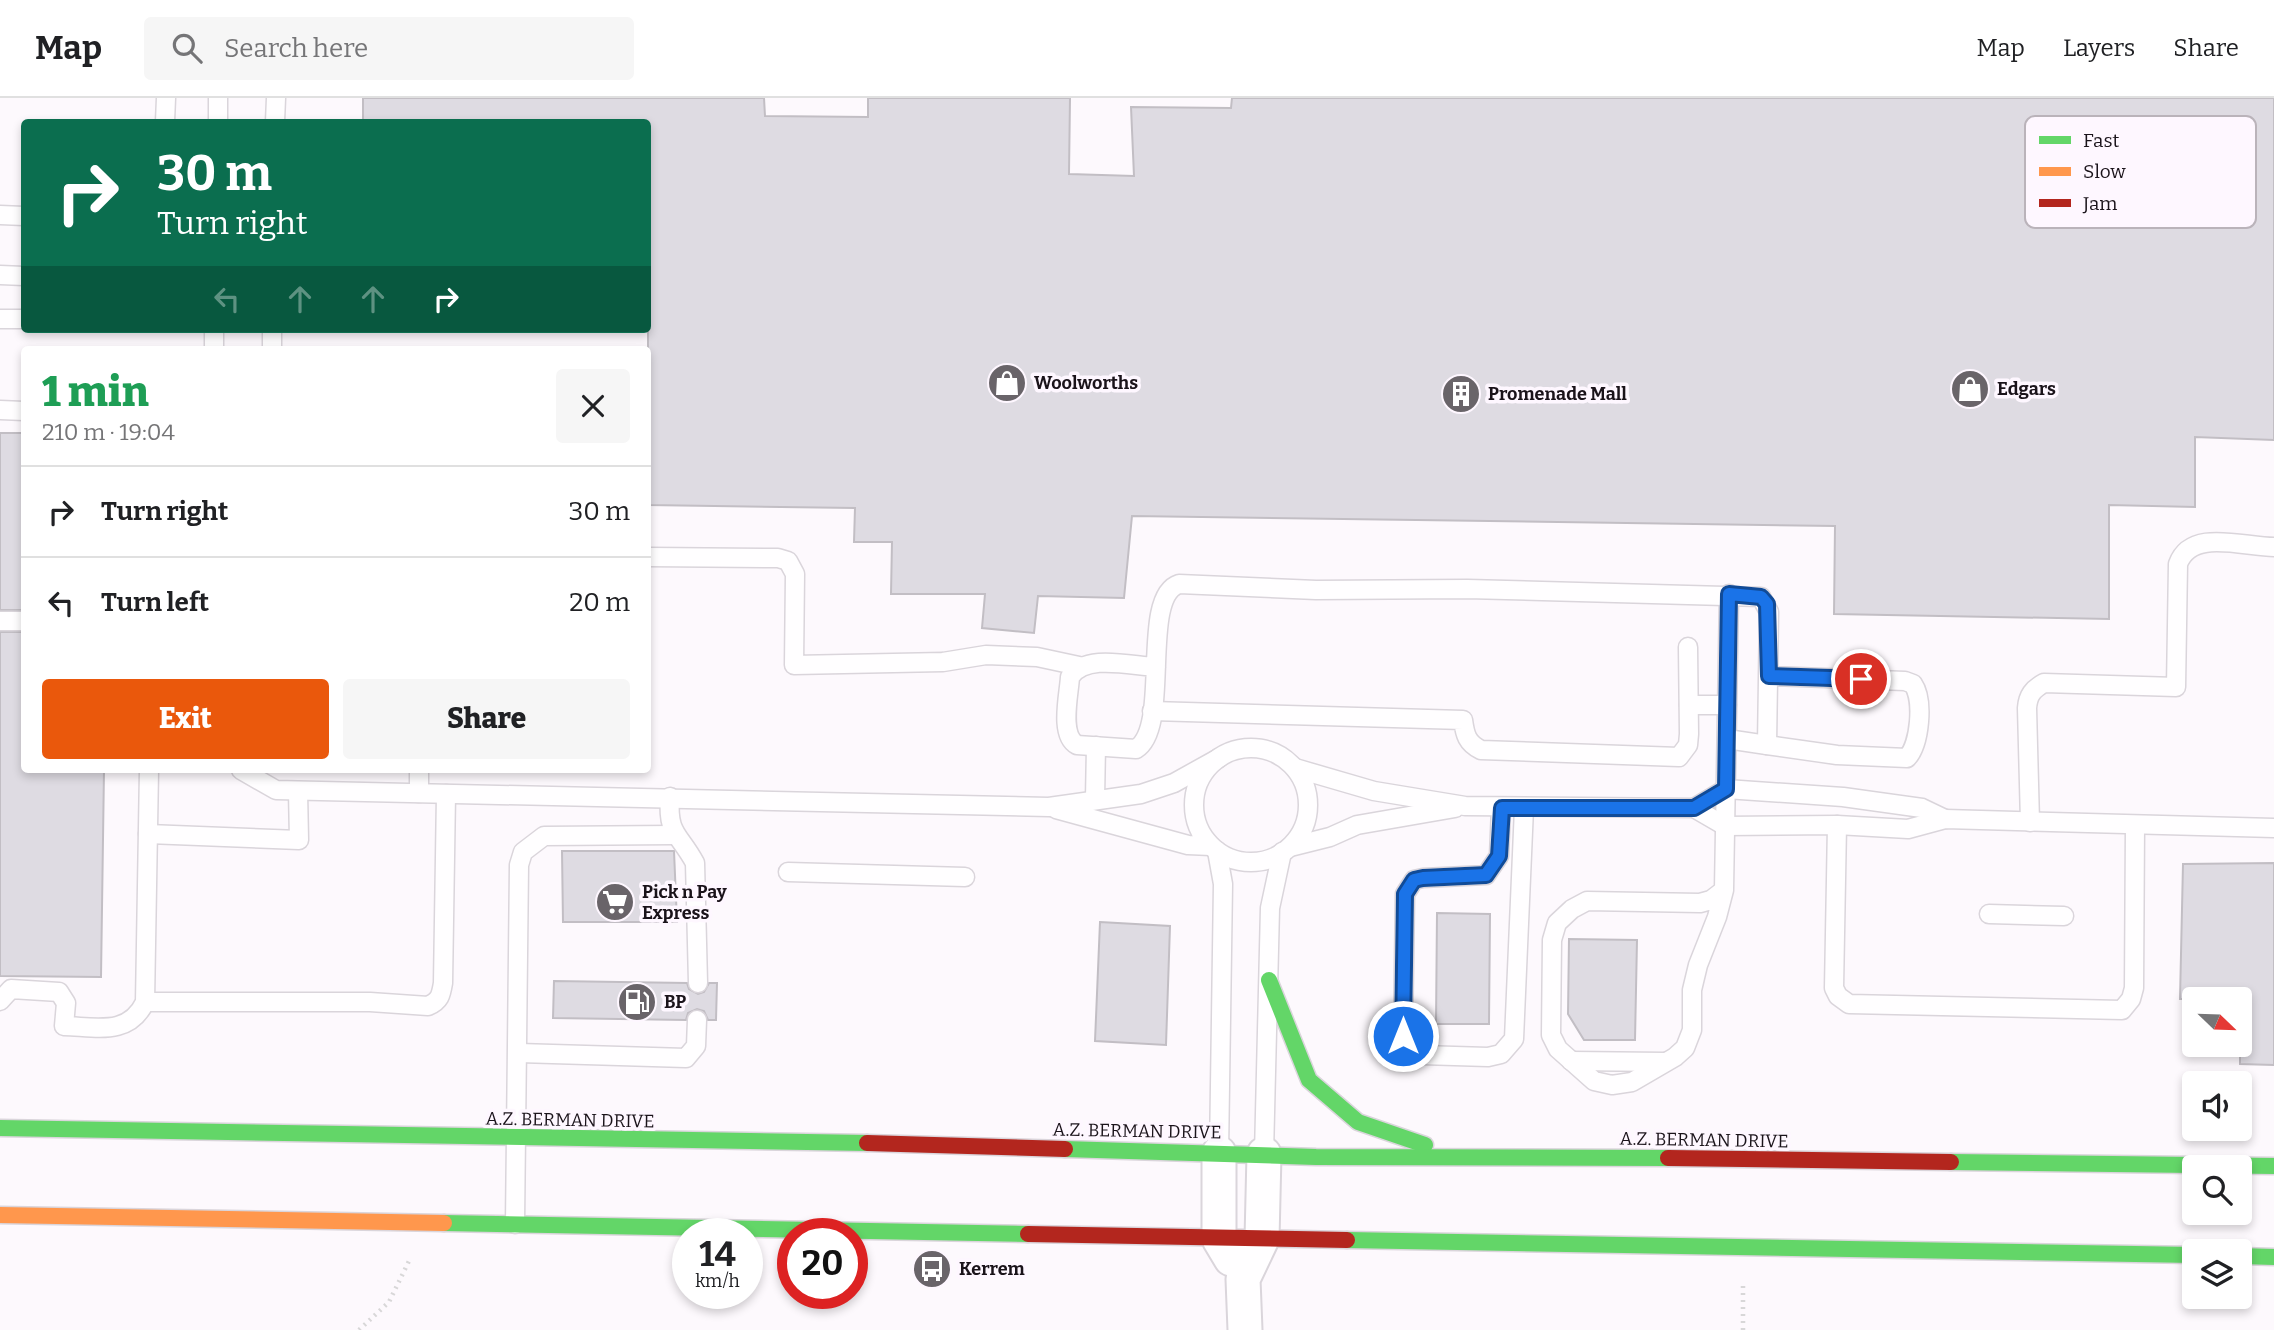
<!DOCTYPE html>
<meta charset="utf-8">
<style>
:root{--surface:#fff;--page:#f6f6f6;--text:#202124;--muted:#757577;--line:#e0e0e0;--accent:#ea580c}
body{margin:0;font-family:Bitter,serif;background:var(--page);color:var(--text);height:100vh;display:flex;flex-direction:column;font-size:26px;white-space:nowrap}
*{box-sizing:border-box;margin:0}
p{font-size:23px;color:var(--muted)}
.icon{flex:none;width:38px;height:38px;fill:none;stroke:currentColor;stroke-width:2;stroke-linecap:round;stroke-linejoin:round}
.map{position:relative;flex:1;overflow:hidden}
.drawer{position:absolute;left:21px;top:248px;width:630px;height:427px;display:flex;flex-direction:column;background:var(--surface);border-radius:7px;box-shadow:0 4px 10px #0003}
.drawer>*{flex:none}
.top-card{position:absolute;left:21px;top:21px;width:630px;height:214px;border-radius:7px;box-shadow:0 4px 10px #0003;background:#0b6e4f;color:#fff;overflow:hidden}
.needle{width:46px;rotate:113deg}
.tools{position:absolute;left:2182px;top:889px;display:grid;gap:14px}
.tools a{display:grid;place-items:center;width:70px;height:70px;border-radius:7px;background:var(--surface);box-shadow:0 4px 10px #0003;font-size:35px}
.speed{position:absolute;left:672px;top:1120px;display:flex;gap:14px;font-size:35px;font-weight:700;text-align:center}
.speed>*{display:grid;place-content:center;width:91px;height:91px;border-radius:50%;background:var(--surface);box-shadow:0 4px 10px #0003;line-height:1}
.speed small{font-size:18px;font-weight:400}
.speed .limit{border:10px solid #d22;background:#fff;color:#111}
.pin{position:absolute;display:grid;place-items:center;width:60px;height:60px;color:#fff;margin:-30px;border:4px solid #fff;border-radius:50%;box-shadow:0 2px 7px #0007}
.me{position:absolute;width:77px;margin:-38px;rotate:0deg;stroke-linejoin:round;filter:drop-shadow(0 0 5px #0008)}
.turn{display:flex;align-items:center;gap:24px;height:147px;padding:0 21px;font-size:32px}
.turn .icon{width:91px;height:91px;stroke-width:2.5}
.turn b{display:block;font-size:49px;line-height:60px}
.lanes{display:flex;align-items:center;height:66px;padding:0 21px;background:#0003;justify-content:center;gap:35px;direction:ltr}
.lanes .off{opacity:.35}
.round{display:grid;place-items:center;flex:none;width:74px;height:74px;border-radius:7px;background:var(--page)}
.headline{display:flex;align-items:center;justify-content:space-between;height:119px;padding:0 21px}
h1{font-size:42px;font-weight:800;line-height:52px;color:#1e9e55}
.button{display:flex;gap:14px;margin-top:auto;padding:14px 21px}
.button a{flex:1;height:80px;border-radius:7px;background:var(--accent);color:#fff;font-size:28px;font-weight:800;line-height:80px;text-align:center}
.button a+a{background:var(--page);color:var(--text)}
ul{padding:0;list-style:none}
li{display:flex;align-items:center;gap:21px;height:91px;padding:0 21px;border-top:2px solid var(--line)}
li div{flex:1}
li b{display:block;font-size:26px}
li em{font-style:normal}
header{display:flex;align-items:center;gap:42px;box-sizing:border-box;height:98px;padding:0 35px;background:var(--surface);border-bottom:2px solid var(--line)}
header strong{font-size:33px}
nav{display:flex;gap:38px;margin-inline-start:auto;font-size:24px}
.search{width:490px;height:63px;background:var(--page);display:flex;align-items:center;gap:18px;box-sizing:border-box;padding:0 24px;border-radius:7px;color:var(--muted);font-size:26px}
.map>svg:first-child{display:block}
</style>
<header>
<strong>Map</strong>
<div class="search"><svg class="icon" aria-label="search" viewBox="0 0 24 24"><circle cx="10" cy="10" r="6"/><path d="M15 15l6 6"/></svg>Search here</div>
<nav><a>Map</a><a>Layers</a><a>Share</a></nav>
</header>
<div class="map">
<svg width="2274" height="1232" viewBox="0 0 2274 1232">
<rect width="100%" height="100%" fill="#fdf9fd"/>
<!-- building -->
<g fill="#dedbe2" stroke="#c2bec4" stroke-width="2">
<polygon points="363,0 764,0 765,18 868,19 868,0 1070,0 1069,76 1134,78 1131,9 1231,10 1232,0 2274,0 2274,342 2195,339 2195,409 2109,407 2109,521 1834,516 1835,428 1132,418 1124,500 1038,498 1034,535 982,530 985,496 891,496 892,444 854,444 855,410 648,407 648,24 363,24"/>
<rect x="0" y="335" width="24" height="177"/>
<polygon points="0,534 24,534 24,672 104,672 101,879 0,878"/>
<polygon points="562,753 674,753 677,824 563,824"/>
<polygon points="2274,765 2274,967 2240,966 2240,901 2180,901 2183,766"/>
<polygon points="1437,815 1490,816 1489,926 1436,926"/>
<polygon points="1100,824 1170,828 1166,947 1095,943"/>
<polygon points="1569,841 1637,842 1635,942 1584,942 1568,916"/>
<polygon points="554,883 687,885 689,891 698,896 704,894 709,885 717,885 716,922 708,922 704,913 697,911 688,915 686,922 553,920"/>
</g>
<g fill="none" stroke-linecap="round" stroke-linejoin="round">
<defs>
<g id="lane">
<polyline points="165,24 166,0"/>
<polyline points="218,24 218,0"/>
<polyline points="275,24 276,0"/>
<polyline points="0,117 24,118"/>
<polyline points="0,177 24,178"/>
<polyline points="0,221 24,221"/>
<polyline points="214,252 214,231"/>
<polyline points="272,252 272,231"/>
<polyline points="0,312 24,313"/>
<polyline points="648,459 778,460 788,463 795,476 794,567 943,564 986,557 1037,559 1079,568"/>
<polyline points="0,523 24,523"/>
<path d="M1156,569C1131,568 1086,555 1070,579C1069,597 1059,637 1077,647L1136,651C1172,629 1139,499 1179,486L1316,492L1467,491L1761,499L1769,514L1767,647L1837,657L1907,660C1920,646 1924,602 1913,586L1905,583L1769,578"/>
<polyline points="1689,607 1727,607"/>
<path d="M1152,613L1463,622C1465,637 1467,645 1481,652L1679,659L1688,647L1689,636L1688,549"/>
<polyline points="1727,641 1767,647"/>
<circle cx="1251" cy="707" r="57"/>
<polyline points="1295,670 1374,693 1465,708 1694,710 1725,728 1837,727 1908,731 1945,721 2274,730"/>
<polyline points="241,672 276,692 1049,709 1141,696 1174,685 1219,660"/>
<polyline points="419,672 419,695"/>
<path d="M670,699C667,737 679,735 695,765L698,885"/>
<polyline points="1095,701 1096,648"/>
<polyline points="1501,710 1499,758 1486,777 1423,780 1414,782 1405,796 1403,938 1407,948 1421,957 1488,959 1501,956 1514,941 1524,710"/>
<polyline points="1694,710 1726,691 1843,699 1922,710 1945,721"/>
<polyline points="1056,711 1188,747 1211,748"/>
<path d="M2030,724L2027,610C2028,597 2033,591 2044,585L2176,589L2178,466C2191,430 2243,449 2274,449"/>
<polyline points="1837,727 1834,890 1838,898 1849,906 2122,912 2131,901 2134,890 2135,727"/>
<polyline points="148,736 299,742 298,693"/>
<polyline points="1290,749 1330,739 1357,727 1455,710"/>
<polyline points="1217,753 1223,786 1219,1055"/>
<polyline points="788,774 965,779"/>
<polyline points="1724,792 1711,802 1700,805 1587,803 1572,811 1557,825 1552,842 1551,937 1558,951 1594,983 1612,987 1632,984 1675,959 1685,950 1692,932 1692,892 1698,867 1717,819 1724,792 1729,496"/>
<polyline points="1989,816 2064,818"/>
<path d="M0,903L11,891L59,894L66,905L64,928C97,929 129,938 145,904L149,672"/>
<path d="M145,904H370L428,908C440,903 441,897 443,885L446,696"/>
<polyline points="519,955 686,960 696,948 697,922"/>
<polyline points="1571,963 1665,964"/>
<polyline points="1264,1056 1270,810 1282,754"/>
<polyline points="515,1126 519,767 523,754 544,738 674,737"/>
</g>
<g id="street">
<polyline points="1219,1055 1219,1141 1231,1161"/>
<polyline points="1245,1232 1243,1181 1262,1141 1264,1056"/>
</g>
<g id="fast">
<polyline points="1269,882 1309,982 1358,1024 1425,1047"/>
<polyline points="0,1030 867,1045"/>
<polyline points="1065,1051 1316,1059 1668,1060"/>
<polyline points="1951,1064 2274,1068"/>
<polyline points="444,1125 1028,1136"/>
<polyline points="1347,1142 2194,1157"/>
<polyline points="2240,1158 2274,1159"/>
</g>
<polyline id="slow" points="0,1117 444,1125"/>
<g id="jam">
<polyline points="867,1045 1065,1051"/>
<polyline points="1668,1060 1951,1064"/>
<polyline points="1028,1136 1347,1142"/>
</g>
</defs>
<!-- lane casing -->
<use href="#lane" stroke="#dad5db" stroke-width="21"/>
<!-- street casing -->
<use href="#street" stroke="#dad5db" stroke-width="37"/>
<!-- fast casing -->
<use href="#fast" stroke="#dad5db" stroke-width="19"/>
<!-- slow casing -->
<use href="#slow" stroke="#dad5db" stroke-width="19"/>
<!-- jam casing -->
<use href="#jam" stroke="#dad5db" stroke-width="19"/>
<!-- path -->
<g stroke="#d8d7d8" stroke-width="4.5" stroke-dasharray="2 5" stroke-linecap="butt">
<polyline points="359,1232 389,1204 409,1163"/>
<polyline points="1743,1232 1743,1187"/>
</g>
<!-- lane -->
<use href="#lane" stroke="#fffeff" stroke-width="18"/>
<!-- street -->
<use href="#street" stroke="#fffeff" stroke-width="33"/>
<!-- fast -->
<use href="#fast" stroke="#63d668" stroke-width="16"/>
<!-- slow -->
<use href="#slow" stroke="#ff974d" stroke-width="16"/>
<!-- jam -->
<use href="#jam" stroke="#b3261e" stroke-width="16"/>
</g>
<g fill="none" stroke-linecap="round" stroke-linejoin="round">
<defs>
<polyline id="route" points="1403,938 1405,796 1414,782 1423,780 1486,777 1499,758 1502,710 1694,710 1726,691 1729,496 1761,499 1767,506 1769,578 1861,581"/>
</defs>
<!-- route casing -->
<use href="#route" stroke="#114b97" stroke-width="18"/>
<!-- route -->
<use href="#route" stroke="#1a73e8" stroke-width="12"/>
</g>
<!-- icons -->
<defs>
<symbol id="shop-disc" viewBox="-11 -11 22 22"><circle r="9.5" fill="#696469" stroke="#fef7ff"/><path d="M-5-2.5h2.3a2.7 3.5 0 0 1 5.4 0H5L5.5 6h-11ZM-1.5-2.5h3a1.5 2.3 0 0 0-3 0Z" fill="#fff"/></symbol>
<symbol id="building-disc" viewBox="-11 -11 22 22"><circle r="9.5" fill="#696469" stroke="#fef7ff"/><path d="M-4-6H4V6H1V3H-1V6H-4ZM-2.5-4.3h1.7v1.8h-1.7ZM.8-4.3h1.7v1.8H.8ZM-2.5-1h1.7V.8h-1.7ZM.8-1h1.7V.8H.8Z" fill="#fff"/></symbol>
<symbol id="supermarket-disc" viewBox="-11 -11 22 22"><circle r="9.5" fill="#696469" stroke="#fef7ff"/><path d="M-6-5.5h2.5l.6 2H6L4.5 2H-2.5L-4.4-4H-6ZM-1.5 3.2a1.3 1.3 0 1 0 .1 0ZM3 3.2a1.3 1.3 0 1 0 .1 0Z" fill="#fff"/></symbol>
<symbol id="fuel-disc" viewBox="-11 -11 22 22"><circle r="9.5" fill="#696469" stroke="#fef7ff"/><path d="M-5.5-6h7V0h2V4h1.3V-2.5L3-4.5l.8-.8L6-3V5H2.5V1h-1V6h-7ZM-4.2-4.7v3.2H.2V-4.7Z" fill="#fff"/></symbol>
<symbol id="bus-disc" viewBox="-11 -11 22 22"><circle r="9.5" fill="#696469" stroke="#fef7ff"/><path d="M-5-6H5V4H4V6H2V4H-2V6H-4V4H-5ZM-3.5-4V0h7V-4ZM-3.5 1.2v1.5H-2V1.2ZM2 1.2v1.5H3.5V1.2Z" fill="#fff"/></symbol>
</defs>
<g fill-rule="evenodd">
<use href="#shop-disc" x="985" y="263" width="44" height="44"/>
<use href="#shop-disc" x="1948" y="269" width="44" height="44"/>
<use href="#building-disc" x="1439" y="274" width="44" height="44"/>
<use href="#supermarket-disc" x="593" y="782" width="44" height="44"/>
<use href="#fuel-disc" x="615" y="882" width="44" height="44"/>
<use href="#bus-disc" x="910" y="1149" width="44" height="44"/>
</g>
<g text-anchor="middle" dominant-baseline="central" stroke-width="7" stroke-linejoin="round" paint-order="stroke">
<!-- poi labels -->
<g font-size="18" font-weight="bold" fill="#1a131a" stroke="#fef7ff" text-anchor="start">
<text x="1034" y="285">Woolworths</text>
<text x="1997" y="291">Edgars</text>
<text x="1488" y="296">Promenade Mall</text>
<text x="642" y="794">Pick n Pay<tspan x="642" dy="21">Express</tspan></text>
<text x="664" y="904">BP</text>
<text x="959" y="1171">Kerrem</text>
</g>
<!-- street labels -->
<g font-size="18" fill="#1a131a" stroke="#fef7ff">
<text transform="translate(570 1022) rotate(1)">A.Z. BERMAN DRIVE</text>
<text transform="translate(1137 1033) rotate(1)">A.Z. BERMAN DRIVE</text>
<text transform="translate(1704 1042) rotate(1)">A.Z. BERMAN DRIVE</text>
</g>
</g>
<!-- legend -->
<rect x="2025" y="18" width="231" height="112" rx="10" fill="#fef7ff" stroke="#bab3ba" stroke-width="2"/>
<rect x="2039" y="38" width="32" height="8" fill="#63d668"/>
<rect x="2039" y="69" width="32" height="9" fill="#ff974d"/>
<rect x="2039" y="101" width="32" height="8" fill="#b3261e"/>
<g font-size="19" fill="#1a131a">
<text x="2083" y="49">Fast</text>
<text x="2083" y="80">Slow</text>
<text x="2083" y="112">Jam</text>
</g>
</svg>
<div class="tools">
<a><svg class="needle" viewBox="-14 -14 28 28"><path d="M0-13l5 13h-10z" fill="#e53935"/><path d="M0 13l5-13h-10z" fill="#757577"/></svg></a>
<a><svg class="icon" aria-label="sound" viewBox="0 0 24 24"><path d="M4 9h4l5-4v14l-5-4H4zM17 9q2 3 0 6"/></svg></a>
<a><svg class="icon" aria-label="search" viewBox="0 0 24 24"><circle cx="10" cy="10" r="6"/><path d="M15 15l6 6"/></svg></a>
<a><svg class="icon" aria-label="layers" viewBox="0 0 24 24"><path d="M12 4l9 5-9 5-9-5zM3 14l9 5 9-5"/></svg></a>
</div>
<div class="speed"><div>14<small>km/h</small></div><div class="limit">20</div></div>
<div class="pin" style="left:1861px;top:581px;background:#d93025"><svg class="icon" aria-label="arrive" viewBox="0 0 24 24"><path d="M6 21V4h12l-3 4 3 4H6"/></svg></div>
<svg class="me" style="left:1403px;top:938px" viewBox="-20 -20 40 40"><circle r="17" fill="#1a73e8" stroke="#fff" stroke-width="3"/><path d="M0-11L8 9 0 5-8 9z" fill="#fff"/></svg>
<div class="top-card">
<div class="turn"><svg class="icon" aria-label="right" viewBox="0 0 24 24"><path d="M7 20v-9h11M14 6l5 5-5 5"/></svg><div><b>30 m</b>Turn right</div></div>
<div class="lanes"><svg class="icon off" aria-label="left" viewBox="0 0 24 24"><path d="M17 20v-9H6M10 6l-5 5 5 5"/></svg><svg class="icon off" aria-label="ahead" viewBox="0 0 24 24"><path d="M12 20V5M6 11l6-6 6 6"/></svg><svg class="icon off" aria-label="ahead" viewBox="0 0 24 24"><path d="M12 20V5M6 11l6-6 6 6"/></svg><svg class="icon" aria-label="right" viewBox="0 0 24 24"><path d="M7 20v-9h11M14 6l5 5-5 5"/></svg></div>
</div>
<section class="drawer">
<div class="headline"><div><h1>1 min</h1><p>210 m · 19:04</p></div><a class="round"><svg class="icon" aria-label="close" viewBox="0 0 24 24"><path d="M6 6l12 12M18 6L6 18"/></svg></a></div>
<ul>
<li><svg class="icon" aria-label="right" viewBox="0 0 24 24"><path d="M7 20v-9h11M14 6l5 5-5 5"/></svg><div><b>Turn right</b></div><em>30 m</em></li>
<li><svg class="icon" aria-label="left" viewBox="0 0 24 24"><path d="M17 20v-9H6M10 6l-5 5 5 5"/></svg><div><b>Turn left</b></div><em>20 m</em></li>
</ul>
<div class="button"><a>Exit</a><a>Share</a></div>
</section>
</div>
